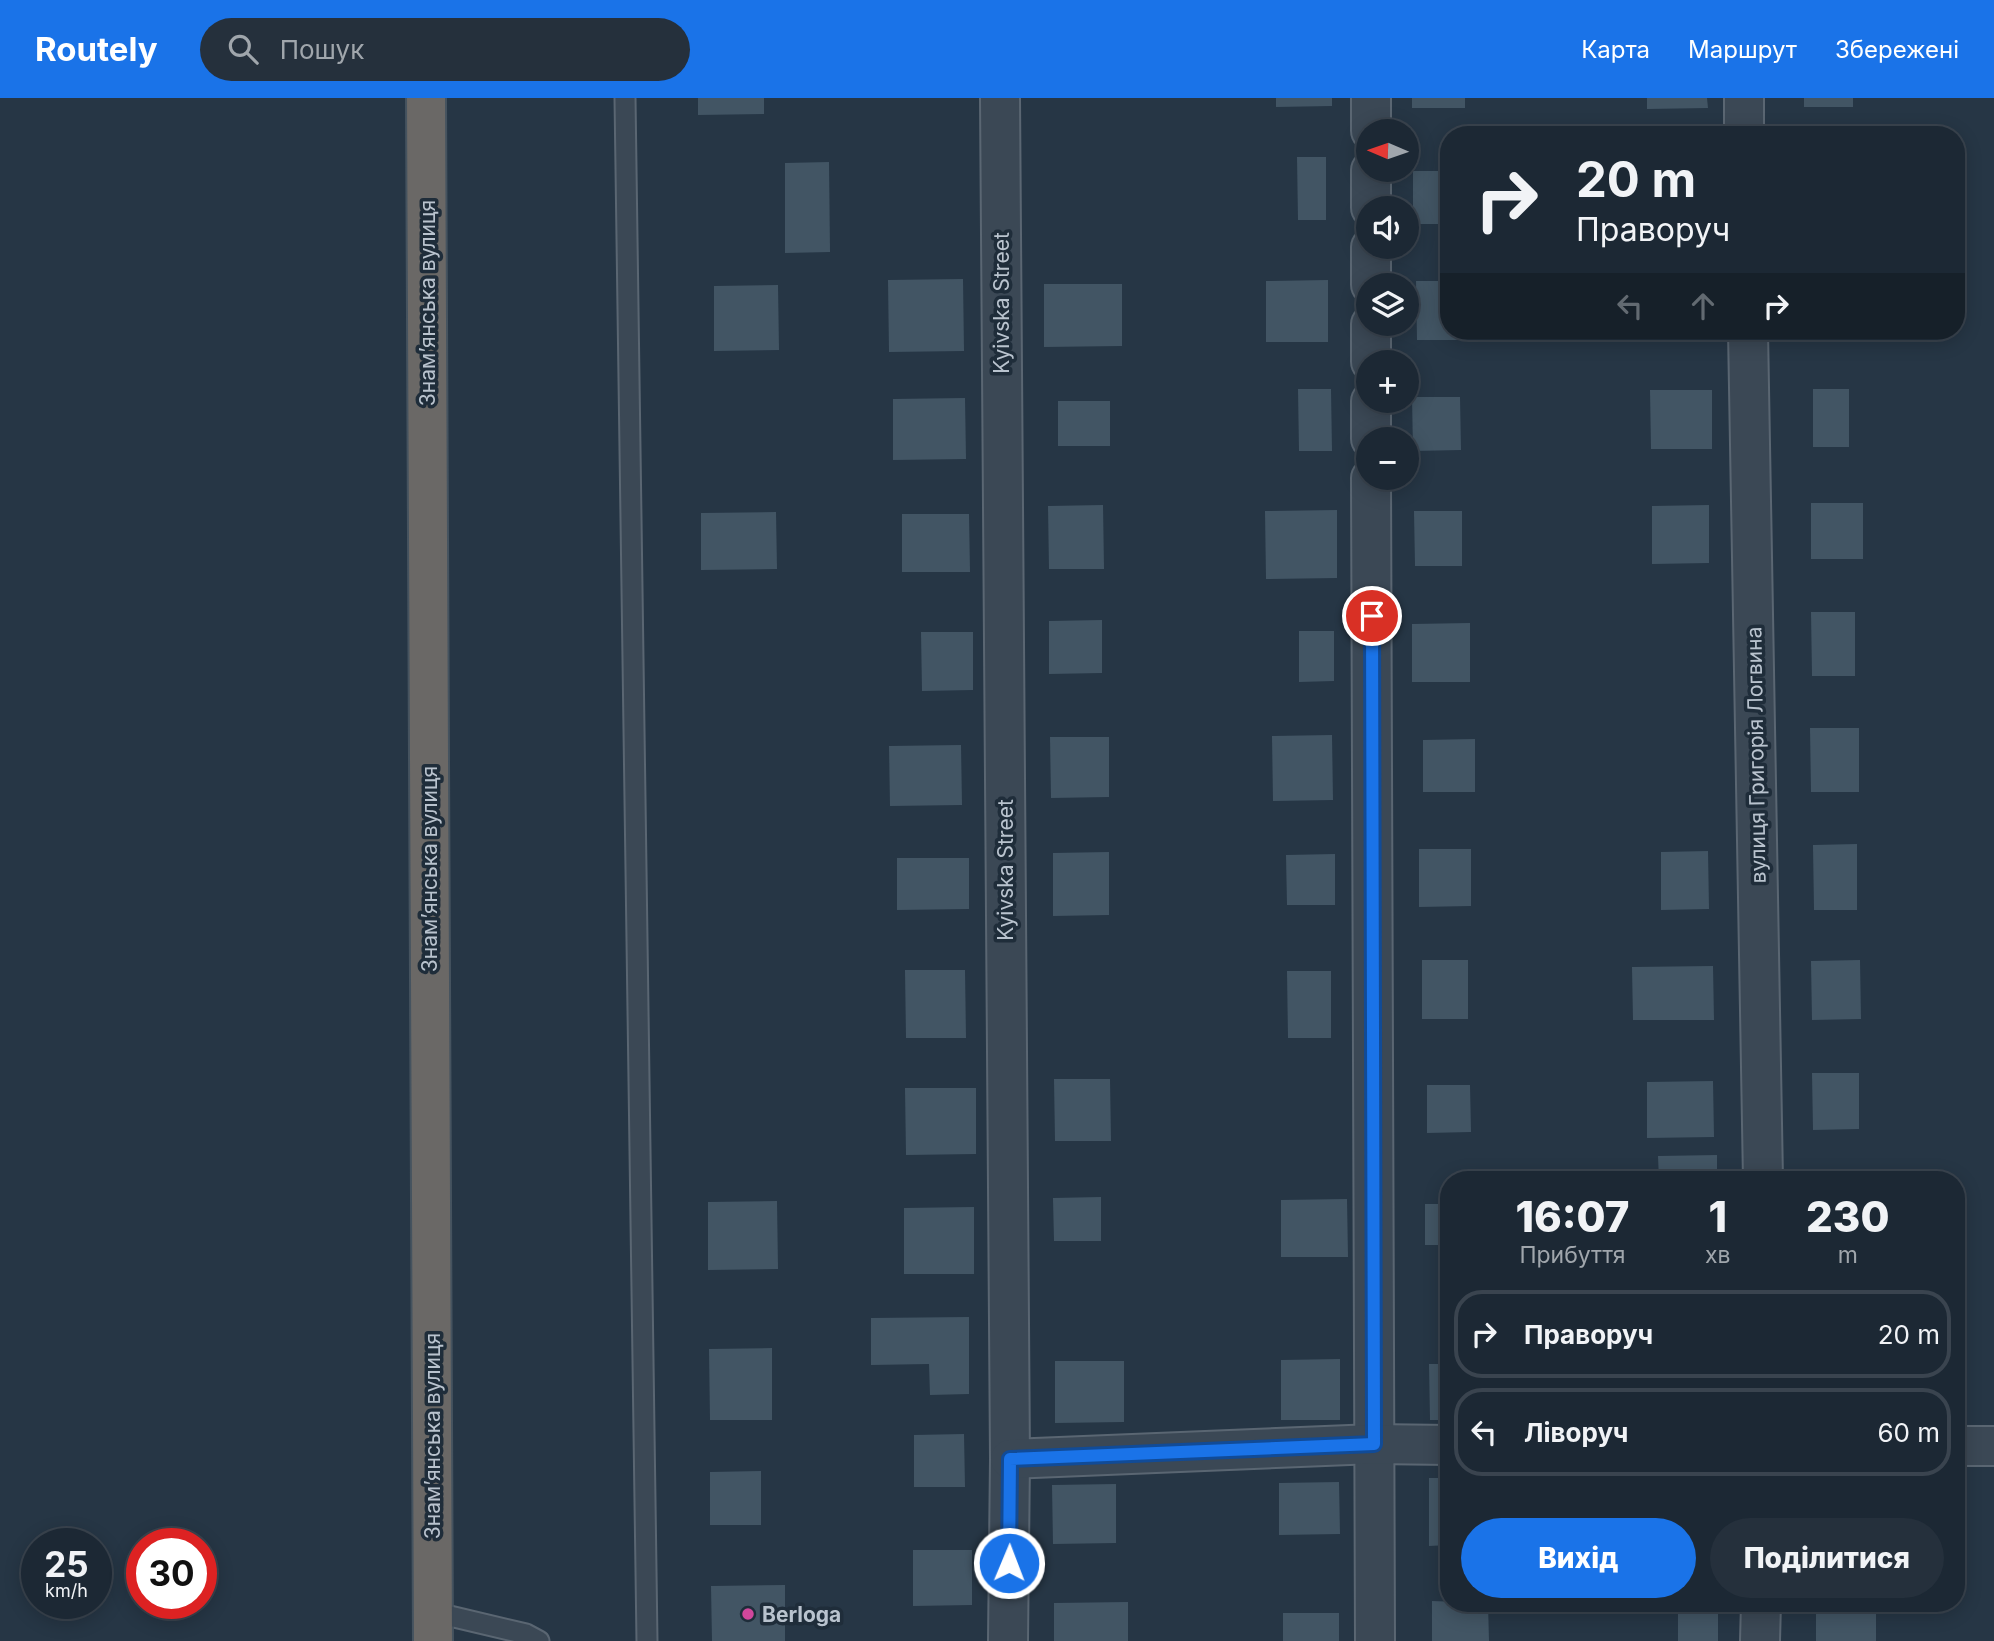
<!DOCTYPE html>
<html lang="uk">
<meta charset="utf-8">
<style>
:root{--surface:#1c2834;--page:#25303c;--text:#f1f3f6;--muted:#a0a6ac;--line:#3a444f;--accent:#1a73e8}
body{margin:0;font-family:Inter,sans-serif;background:var(--page);color:var(--text);height:100vh;display:flex;flex-direction:column;font-size:26px;white-space:nowrap}
*{box-sizing:border-box;margin:0}
p{font-size:23px;color:var(--muted)}
.icon{flex:none;width:38px;height:38px;fill:none;stroke:currentColor;stroke-width:2;stroke-linecap:round;stroke-linejoin:round}
.map{position:relative;flex:1;overflow:hidden}
.drawer{position:absolute;left:1440px;top:1073px;width:525px;height:441px;display:flex;flex-direction:column;background:var(--surface);border-radius:28px;box-shadow:0 4px 18px #0003,0 0 0 2px var(--line)}
.drawer>*{flex:none}
.guide{position:absolute;left:1440px;top:28px;width:525px;height:214px;border-radius:28px;box-shadow:0 4px 18px #0003,0 0 0 2px var(--line);background:#1c2834;color:var(--text);overflow:hidden}
.needle{width:46px;rotate:272deg}
.fabs{position:absolute;left:1356px;top:21px;display:grid;gap:14px}
.fabs a{display:grid;place-items:center;width:63px;height:63px;border-radius:50%;background:var(--surface);box-shadow:0 4px 18px #0003,0 0 0 2px var(--line);font-size:35px}
.speed{position:absolute;left:21px;top:1430px;display:flex;gap:14px;font-size:35px;font-weight:700;text-align:center}
.speed>*{display:grid;place-content:center;width:91px;height:91px;border-radius:50%;background:var(--surface);box-shadow:0 4px 18px #0003,0 0 0 2px var(--line);line-height:1}
.speed small{font-size:18px;font-weight:400}
.speed .limit{border:10px solid #d22;background:#fff;color:#111}
.pin{position:absolute;display:grid;place-items:center;width:60px;height:60px;color:#fff;margin:-30px;border:4px solid #fff;border-radius:50%;box-shadow:0 2px 7px #0007}
.me{position:absolute;width:77px;margin:-38px;rotate:1deg;stroke-linejoin:round;filter:drop-shadow(0 0 5px #0008)}
.turn{display:flex;align-items:center;gap:24px;height:147px;padding:0 21px;font-size:32px}
.turn .icon{width:91px;height:91px;stroke-width:2.5}
.turn b{display:block;font-size:49px;line-height:60px}
.lanes{display:flex;align-items:center;height:66px;padding:0 21px;background:#0003;justify-content:center;gap:35px;direction:ltr}
.lanes .off{opacity:.35}
.eta{display:flex;justify-content:space-evenly;align-items:center;height:119px;text-align:center}
.eta b{font-size:42px;font-weight:800;line-height:49px}
.action{display:flex;gap:14px;margin-top:auto;padding:14px 21px}
.action a{flex:1;height:80px;border-radius:42px;background:var(--accent);color:#fff;font-size:28px;font-weight:800;line-height:80px;text-align:center}
.action a+a{background:var(--page);color:var(--text)}
ul{padding:0;list-style:none}
li{display:flex;align-items:center;gap:21px;height:88px;margin:0 14px 10px;padding:0 7px;border:4px solid var(--line);border-radius:28px}
li div{flex:1}
li b{display:block;font-size:26px}
li em{font-style:normal}
header{display:flex;align-items:center;gap:42px;box-sizing:border-box;height:98px;padding:0 35px;background:var(--accent);color:#fff}
header strong{font-size:33px}
nav{display:flex;gap:38px;margin-inline-start:auto;font-size:24px}
.search{width:490px;height:63px;background:var(--page);display:flex;align-items:center;gap:18px;box-sizing:border-box;padding:0 24px;border-radius:38px;color:var(--muted);font-size:26px}
.map>svg:first-child{display:block}
</style>
<header>
<strong>Routely</strong>
<div class="search"><svg class="icon" aria-label="search" viewBox="0 0 24 24"><circle cx="10" cy="10" r="6"/><path d="M15 15l6 6"/></svg>Пошук</div>
<nav><a>Карта</a><a>Маршрут</a><a>Збережені</a></nav>
</header>
<div class="map">
<svg width="1994" height="1543" viewBox="0 0 1994 1543">
<rect width="100%" height="100%" fill="#263645"/>
<!-- building -->
<g fill="#425564">
<polygon points="698,0 764,0 764,16 698,17"/>
<polygon points="1276,0 1332,0 1332,8 1276,9"/>
<rect x="1412" y="0" width="53" height="10"/>
<polygon points="1647,0 1707,0 1708,10 1647,11"/>
<rect x="1804" y="0" width="49" height="9"/>
<polygon points="1297,59 1326,59 1326,122 1298,122"/>
<polygon points="829,64 830,154 785,155 785,65"/>
<rect x="1413" y="73" width="36" height="53"/>
<polygon points="963,181 964,253 889,254 888,182"/>
<polygon points="1328,182 1328,244 1266,244 1266,183"/>
<polygon points="1416,183 1449,183 1449,233 1475,233 1475,242 1417,242"/>
<polygon points="1044,186 1122,186 1122,248 1044,249"/>
<polygon points="778,187 779,252 714,253 714,188"/>
<rect x="1808" y="233" width="46" height="4"/>
<polygon points="1298,291 1331,291 1332,353 1299,353"/>
<rect x="1813" y="291" width="36" height="58"/>
<polygon points="1650,292 1712,292 1712,351 1651,351"/>
<polygon points="1412,299 1460,299 1461,352 1413,353"/>
<polygon points="965,300 966,361 893,362 893,301"/>
<rect x="1058" y="303" width="52" height="45"/>
<rect x="1811" y="405" width="52" height="56"/>
<polygon points="1103,407 1104,471 1049,471 1048,408"/>
<polygon points="1709,407 1709,465 1652,466 1652,408"/>
<polygon points="1337,412 1337,480 1266,481 1265,413"/>
<polygon points="1414,413 1462,413 1462,468 1415,468"/>
<polygon points="776,414 777,471 701,472 701,415"/>
<polygon points="902,416 969,416 970,474 902,474"/>
<polygon points="1811,514 1855,514 1855,578 1812,578"/>
<polygon points="1102,522 1102,575 1049,576 1049,523"/>
<polygon points="1470,525 1470,584 1412,584 1412,526"/>
<polygon points="1299,533 1334,533 1334,583 1299,584"/>
<polygon points="921,534 973,534 973,592 922,593"/>
<polygon points="1810,630 1859,630 1859,694 1811,694"/>
<polygon points="1332,637 1333,702 1273,703 1272,638"/>
<polygon points="1050,639 1109,639 1109,699 1051,700"/>
<polygon points="1475,641 1475,694 1423,694 1423,642"/>
<polygon points="961,647 962,707 890,708 889,648"/>
<polygon points="1857,746 1857,812 1814,812 1813,747"/>
<polygon points="1419,751 1471,751 1471,808 1419,809"/>
<polygon points="1708,753 1709,811 1661,812 1661,754"/>
<polygon points="1109,754 1109,817 1053,818 1053,755"/>
<polygon points="1335,756 1335,807 1287,807 1286,757"/>
<polygon points="897,760 969,760 969,811 897,812"/>
<rect x="1422" y="862" width="46" height="59"/>
<polygon points="1860,862 1861,921 1812,922 1811,863"/>
<polygon points="1713,868 1714,922 1633,922 1632,869"/>
<polygon points="905,872 965,872 966,940 906,940"/>
<polygon points="1287,873 1331,873 1331,940 1288,940"/>
<polygon points="1812,975 1859,975 1859,1031 1813,1032"/>
<polygon points="1054,981 1110,981 1111,1043 1055,1043"/>
<polygon points="1713,983 1714,1039 1647,1040 1647,984"/>
<polygon points="1427,987 1470,987 1471,1034 1427,1035"/>
<polygon points="905,990 976,990 976,1056 906,1057"/>
<polygon points="1717,1057 1717,1082 1659,1082 1658,1058"/>
<polygon points="1101,1099 1101,1143 1054,1143 1053,1100"/>
<polygon points="1347,1101 1348,1159 1281,1159 1281,1102"/>
<polygon points="777,1103 778,1171 708,1172 708,1104"/>
<rect x="1425" y="1106" width="24" height="41"/>
<polygon points="974,1109 974,1176 904,1176 904,1110"/>
<polygon points="969,1219 969,1296 930,1297 929,1266 871,1267 871,1220"/>
<polygon points="772,1250 772,1322 710,1322 709,1251"/>
<polygon points="1340,1261 1340,1322 1281,1322 1281,1262"/>
<polygon points="1055,1263 1124,1263 1124,1324 1055,1325"/>
<polygon points="1429,1266 1449,1266 1449,1322 1430,1322"/>
<polygon points="964,1336 965,1389 914,1389 914,1337"/>
<polygon points="761,1373 761,1427 710,1427 710,1374"/>
<polygon points="1429,1380 1449,1380 1449,1447 1429,1448"/>
<polygon points="1339,1384 1340,1436 1279,1437 1279,1385"/>
<polygon points="1116,1386 1116,1445 1053,1446 1052,1387"/>
<polygon points="913,1452 972,1452 972,1507 913,1508"/>
<polygon points="785,1487 785,1543 712,1543 711,1488"/>
<polygon points="1432,1503 1488,1505 1489,1543 1432,1543"/>
<polygon points="1128,1504 1128,1543 1054,1543 1054,1505"/>
<rect x="1678" y="1505" width="40" height="38"/>
<rect x="1816" y="1505" width="60" height="38"/>
<rect x="1283" y="1515" width="56" height="28"/>
</g>
<g fill="none" stroke-linecap="round" stroke-linejoin="round">
<defs>
<g id="service">
<polyline points="625,0 647,1543"/>
<polyline points="433,1514 526,1536 539,1543"/>
</g>
<g id="minor">
<polyline points="1000,0 1010,1361 1008,1543"/>
<polyline points="1371,0 1371,33"/>
<polyline points="1744,0 1744,37"/>
<polyline points="1371,72 1371,110"/>
<polyline points="1371,149 1371,187"/>
<polyline points="1371,226 1371,264"/>
<polyline points="1748,233 1763,1082"/>
<polyline points="1371,303 1371,341"/>
<polyline points="1371,380 1375,1543"/>
<polyline points="1956,1348 1994,1348"/>
<polyline points="1010,1361 1374,1346 1449,1347"/>
<polyline points="1760,1543 1761,1505"/>
</g>
<polyline id="trunk" points="426,0 433,1543"/>
</defs>
<!-- service casing -->
<use href="#service" stroke="#5a6672" stroke-width="23"/>
<!-- minor casing -->
<use href="#minor" stroke="#5a6672" stroke-width="42"/>
<!-- trunk casing -->
<use href="#trunk" stroke="#45535f" stroke-width="42"/>
<!-- service -->
<use href="#service" stroke="#3b4855" stroke-width="19"/>
<!-- minor -->
<use href="#minor" stroke="#3b4855" stroke-width="38"/>
<!-- trunk -->
<use href="#trunk" stroke="#6a6866" stroke-width="38"/>
</g>
<g fill="none" stroke-linecap="round" stroke-linejoin="round">
<defs>
<polyline id="route" points="1009,1465 1010,1361 1374,1346 1372,518"/>
</defs>
<!-- route casing -->
<use href="#route" stroke="#114b97" stroke-width="18"/>
<!-- route -->
<use href="#route" stroke="#1a73e8" stroke-width="12"/>
</g>
<!-- markers -->
<circle fill="#d1479c" stroke="#1f2d3a" stroke-width="2.5" cx="748" cy="1516" r="7"/>
<g text-anchor="middle" dominant-baseline="central" stroke-width="7" stroke-linejoin="round" paint-order="stroke">
<!-- street labels -->
<g font-size="21" fill="#b9c3ce" stroke="#1f2d3a">
<text transform="translate(427 205) rotate(-90)">Знамʼянська вулиця</text>
<text transform="translate(1001 205) rotate(-90)">Kyivska Street</text>
<text transform="translate(1756 657) rotate(-91)">вулиця Григорія Логвина</text>
<text transform="translate(429 771) rotate(-90)">Знамʼянська вулиця</text>
<text transform="translate(1005 772) rotate(-90)">Kyivska Street</text>
<text transform="translate(432 1338) rotate(-90)">Знамʼянська вулиця</text>
</g>
<!-- poi labels -->
<g font-size="21" font-weight="bold" fill="#b9c3ce" stroke="#1f2d3a" text-anchor="start">
<text x="762" y="1516">Berloga</text>
</g>
</g>
</svg>
<div class="fabs">
<a><svg class="needle" viewBox="-14 -14 28 28"><path d="M0-13l5 13h-10z" fill="#e53935"/><path d="M0 13l5-13h-10z" fill="#a0a6ac"/></svg></a>
<a><svg class="icon" aria-label="sound" viewBox="0 0 24 24"><path d="M4 9h4l5-4v14l-5-4H4zM17 9q2 3 0 6"/></svg></a>
<a><svg class="icon" aria-label="layers" viewBox="0 0 24 24"><path d="M12 4l9 5-9 5-9-5zM3 14l9 5 9-5"/></svg></a>
<a>+</a>
<a>−</a>
</div>
<div class="speed"><div>25<small>km/h</small></div><div class="limit">30</div></div>
<div class="pin" style="left:1372px;top:518px;background:#d93025"><svg class="icon" aria-label="arrive" viewBox="0 0 24 24"><path d="M6 21V4h12l-3 4 3 4H6"/></svg></div>
<svg class="me" style="left:1009px;top:1465px" viewBox="-20 -20 40 40"><circle r="17" fill="#1a73e8" stroke="#fff" stroke-width="3"/><path d="M0-11L8 9 0 5-8 9z" fill="#fff"/></svg>
<div class="guide">
<div class="turn"><svg class="icon" aria-label="right" viewBox="0 0 24 24"><path d="M7 20v-9h11M14 6l5 5-5 5"/></svg><div><b>20 m</b>Праворуч</div></div>
<div class="lanes"><svg class="icon off" aria-label="left" viewBox="0 0 24 24"><path d="M17 20v-9H6M10 6l-5 5 5 5"/></svg><svg class="icon off" aria-label="ahead" viewBox="0 0 24 24"><path d="M12 20V5M6 11l6-6 6 6"/></svg><svg class="icon" aria-label="right" viewBox="0 0 24 24"><path d="M7 20v-9h11M14 6l5 5-5 5"/></svg></div>
</div>
<section class="drawer">
<div class="eta">
<div><b>16:07</b><p>Прибуття</p></div>
<div><b>1</b><p>хв</p></div>
<div><b>230</b><p>m</p></div>
</div>
<ul>
<li><svg class="icon" aria-label="right" viewBox="0 0 24 24"><path d="M7 20v-9h11M14 6l5 5-5 5"/></svg><div><b>Праворуч</b></div><em>20 m</em></li>
<li><svg class="icon" aria-label="left" viewBox="0 0 24 24"><path d="M17 20v-9H6M10 6l-5 5 5 5"/></svg><div><b>Ліворуч</b></div><em>60 m</em></li>
</ul>
<div class="action"><a>Вихід</a><a>Поділитися</a></div>
</section>
</div>
